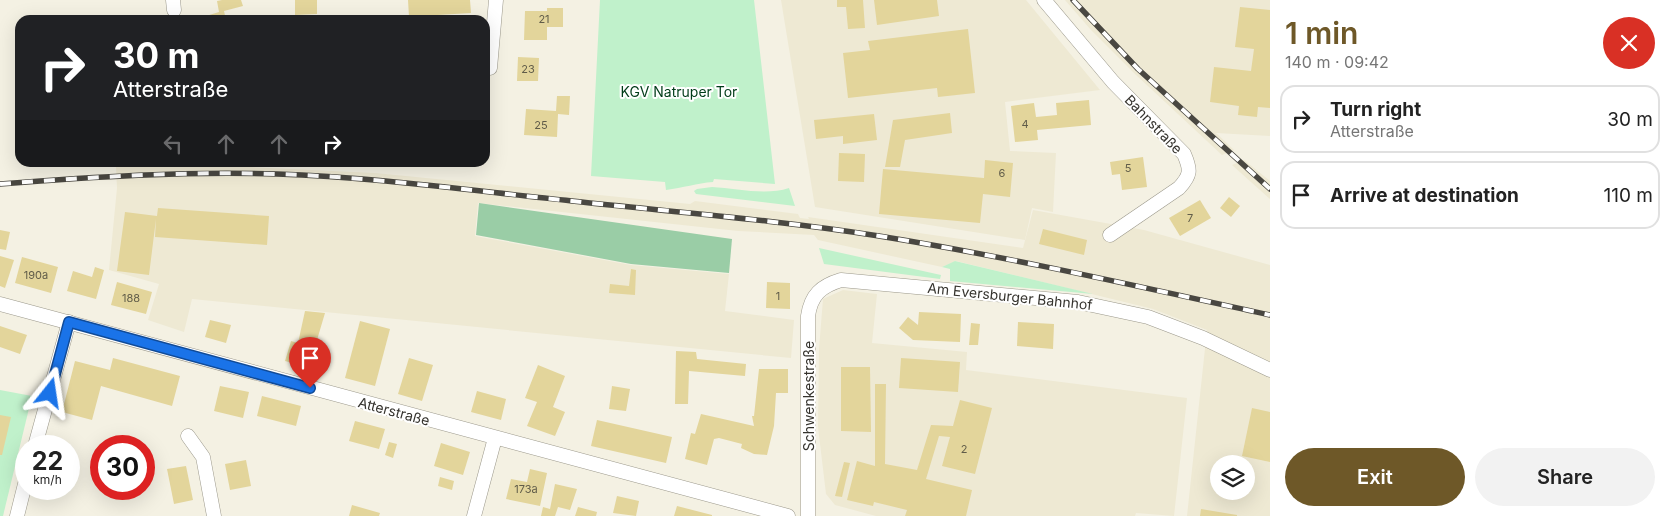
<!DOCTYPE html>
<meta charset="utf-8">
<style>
:root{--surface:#fff;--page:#f2f2f2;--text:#222;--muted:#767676;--line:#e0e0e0;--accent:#6e5828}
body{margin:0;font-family:Inter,sans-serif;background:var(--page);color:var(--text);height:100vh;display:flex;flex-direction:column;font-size:19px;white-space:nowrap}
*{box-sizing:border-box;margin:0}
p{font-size:16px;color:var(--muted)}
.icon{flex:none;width:28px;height:28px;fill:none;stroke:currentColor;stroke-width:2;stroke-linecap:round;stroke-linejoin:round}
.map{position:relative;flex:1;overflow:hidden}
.panel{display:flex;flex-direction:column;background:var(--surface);width:400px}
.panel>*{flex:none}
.banner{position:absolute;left:15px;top:15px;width:475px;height:152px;border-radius:15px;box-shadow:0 5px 20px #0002;background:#202124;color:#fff;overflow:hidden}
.controls{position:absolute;left:1210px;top:455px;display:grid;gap:10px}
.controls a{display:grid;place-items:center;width:45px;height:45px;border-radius:50%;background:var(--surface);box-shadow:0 5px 20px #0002;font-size:25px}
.speed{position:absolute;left:15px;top:435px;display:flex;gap:10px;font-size:25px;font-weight:700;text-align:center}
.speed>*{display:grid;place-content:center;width:65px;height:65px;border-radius:50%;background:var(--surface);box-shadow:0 5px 20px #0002;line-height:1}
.speed small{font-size:12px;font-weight:400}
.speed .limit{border:8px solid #d22;background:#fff;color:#111}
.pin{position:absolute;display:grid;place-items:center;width:42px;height:42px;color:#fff;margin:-51px -21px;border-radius:50% 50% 50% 0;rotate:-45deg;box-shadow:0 0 5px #0007}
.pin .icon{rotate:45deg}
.me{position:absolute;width:55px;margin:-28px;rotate:15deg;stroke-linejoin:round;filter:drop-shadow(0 0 4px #0008)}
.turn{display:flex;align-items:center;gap:18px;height:105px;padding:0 15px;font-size:22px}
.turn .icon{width:65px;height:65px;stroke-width:2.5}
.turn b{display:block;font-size:35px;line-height:42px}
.lanes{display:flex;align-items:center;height:48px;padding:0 15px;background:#0003;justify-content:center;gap:25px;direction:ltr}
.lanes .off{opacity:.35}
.round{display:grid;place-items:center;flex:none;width:52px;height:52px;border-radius:26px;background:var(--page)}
.head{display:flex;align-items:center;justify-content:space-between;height:85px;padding:0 15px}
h1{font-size:30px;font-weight:600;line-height:38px;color:var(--accent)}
.action{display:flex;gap:10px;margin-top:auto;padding:10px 15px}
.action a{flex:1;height:58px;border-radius:30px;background:var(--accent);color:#fff;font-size:20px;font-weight:600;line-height:58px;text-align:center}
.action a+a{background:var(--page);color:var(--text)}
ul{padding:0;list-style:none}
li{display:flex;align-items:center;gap:15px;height:68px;margin:0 10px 8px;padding:0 5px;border:2px solid var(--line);border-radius:15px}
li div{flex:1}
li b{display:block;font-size:19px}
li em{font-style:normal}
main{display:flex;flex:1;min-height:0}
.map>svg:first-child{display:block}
</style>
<main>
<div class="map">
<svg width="1270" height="516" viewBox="0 0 1270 516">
<rect width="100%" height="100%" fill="#f4f1e3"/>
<!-- built -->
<g fill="#eee9d3" fill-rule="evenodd">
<polygon points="781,0 1026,0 1100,90 1005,102 1010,151 1056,153 1053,212 1032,208 1025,240 815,207"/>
<polygon points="1065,0 1270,0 1270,136 1216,133 1234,150 1222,155 1135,74 1091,30"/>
<polygon points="1244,160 1270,181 1270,199 1232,165"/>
<path d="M208,165L375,173L690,204L695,201L798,214L800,218L809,219L808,217L1023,248L1033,210L1144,230L1270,265V516H1187L1207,330L1153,309L956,261L942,267L818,240L814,235L738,231L478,203L475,236L631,265L729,274L725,311L794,320L791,358L192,299L184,332L148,320L159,284L109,270L117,188L116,167ZM1219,464H1246V491H1219Z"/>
<polygon points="843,290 877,294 872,343 967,352 966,370 1187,398 1174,516 1136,513 1135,516 876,516 835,505 826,494 818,427 819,349 823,299"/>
</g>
<!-- green -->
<g fill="#c0f1cb">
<path d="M600,0H754L775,184L714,179L713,182C697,183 683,188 666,190L665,182L591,176Z"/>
<path d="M712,187C736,188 765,196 789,188L795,206L696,194L694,191L697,189Z"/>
<polygon points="819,248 941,275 940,279 824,264"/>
<polygon points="955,261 1093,294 950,281 950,269 942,267"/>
<polygon points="0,390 32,396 3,516 0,516"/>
</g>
<!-- forest -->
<polygon fill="#9acda6" points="479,203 732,239 729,273 631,264 476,235"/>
<!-- building -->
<g fill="#e3d59b">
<polygon points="222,0 241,0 243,6 224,11 226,20 193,20 219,12 217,1"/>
<polygon points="295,0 317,0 317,14 295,15"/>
<polygon points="408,0 470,0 471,13 421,16 422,20 411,20 411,17 409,17"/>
<polygon points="837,0 863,0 865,28 848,29 846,7 837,7"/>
<polygon points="874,0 937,0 939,16 877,25"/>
<polygon points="1240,7 1270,10 1270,108 1258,107 1257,117 1238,115 1239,106 1210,102 1214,67 1251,71 1254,49 1235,47"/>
<polygon points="547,8 563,8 563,27 547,27 547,40 524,40 525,11 547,11"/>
<polygon points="395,15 395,20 366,20 366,19"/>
<polygon points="968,29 975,93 938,97 937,88 848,98 843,53 870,50 868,41"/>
<polygon points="518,57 539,58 538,81 517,81"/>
<polygon points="557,96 570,96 569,115 558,114 557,137 524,135 526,109 556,111"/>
<polygon points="1089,100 1091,125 1037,130 1038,140 1015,142 1011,106 1034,103 1036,117 1057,115 1056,103"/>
<polygon points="950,113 952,133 905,140 900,167 885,167 893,120"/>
<polygon points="874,114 877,140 843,144 843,136 816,139 814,120"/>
<polygon points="839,153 865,154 864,182 838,181"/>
<polygon points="1143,157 1147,187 1122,190 1120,174 1112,175 1110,162"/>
<polygon points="985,160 1013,163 1010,197 983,194 980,223 879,214 883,169 984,178"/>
<polygon points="1229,197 1240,206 1231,217 1220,208"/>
<polygon points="1200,200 1211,218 1180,236 1169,218"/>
<polygon points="158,208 269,216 267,245 155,237 156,219 149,275 117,271 125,212 157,216"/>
<polygon points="1043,229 1087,240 1084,255 1039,244"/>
<polygon points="0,230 10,232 6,250 0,249"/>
<polygon points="0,256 14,260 5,288 0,286"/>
<polygon points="22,257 58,267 51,293 15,283"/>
<polygon points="95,267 104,270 96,299 67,291 73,271 92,277"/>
<polygon points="631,269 636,270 635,295 609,293 610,284 629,286"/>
<polygon points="117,282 152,292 146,314 111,305"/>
<polygon points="767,282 790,283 790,309 766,308"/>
<polygon points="305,311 325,313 317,340 322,341 315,369 285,361 291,341 298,343"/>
<polygon points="919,312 961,314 960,342 913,340 899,328 908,317 918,325"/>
<polygon points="210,320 231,325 226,343 205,337"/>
<polygon points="360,321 390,329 375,386 345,378"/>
<polygon points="1018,322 1054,324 1053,349 1017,346"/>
<polygon points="971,323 980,324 978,345 969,345"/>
<polygon points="0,326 27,335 20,354 0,347"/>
<polygon points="676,351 696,352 697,359 746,364 745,376 689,371 688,404 675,404"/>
<polygon points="113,358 180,376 172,406 101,386 92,420 62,412 75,361 110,370"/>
<polygon points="409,358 433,365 422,401 398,394"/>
<polygon points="901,358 960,362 958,392 899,388"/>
<polygon points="538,365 565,376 553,407 565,412 555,436 527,426 537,402 525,398"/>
<polygon points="841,367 870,367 871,432 841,431"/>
<polygon points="759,369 788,369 788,393 776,393 774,426 767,455 754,454 741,448 742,444 719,438 714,439 707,465 685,459 691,433 695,434 701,414 754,426 752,416 754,416"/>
<polygon points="875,384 886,384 885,464 917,470 931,425 953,426 960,400 992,408 975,474 942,466 950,437 939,436 926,479 972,490 966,516 905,516 907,510 874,502 873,506 847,500 857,461 875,466"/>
<polygon points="220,386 249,392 243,418 214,411"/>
<polygon points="612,386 630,389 626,411 609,409"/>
<polygon points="477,391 506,399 501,420 471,412"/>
<polygon points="262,396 301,406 296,426 257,416"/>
<polygon points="1252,408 1270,412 1270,462 1242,456"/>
<polygon points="0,415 11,417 2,455 0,455"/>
<polygon points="597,420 672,437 666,463 591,446"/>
<polygon points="355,421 385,429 379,449 349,441"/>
<polygon points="389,442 397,444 393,458 385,455"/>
<polygon points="441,443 470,452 463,475 434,466"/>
<polygon points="246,460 251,486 230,490 225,464"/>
<polygon points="844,462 850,463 842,497 835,496"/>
<polygon points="186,466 193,500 174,504 167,469"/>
<polygon points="530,469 547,473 540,506 506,499 511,479 527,482"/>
<polygon points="440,477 454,481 452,490 438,486"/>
<polygon points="555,484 577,489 570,510 558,507 555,516 541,516 543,507 550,509"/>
<polygon points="617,496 639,501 636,516 613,513"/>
<polygon points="352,505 380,513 379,516 349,516"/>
<polygon points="677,506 712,515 712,516 674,516"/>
<polygon points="578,507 597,512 596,516 575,516"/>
<polygon points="1201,509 1237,515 1237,516 1200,516"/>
</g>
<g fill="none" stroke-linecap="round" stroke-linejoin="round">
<defs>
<g id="minor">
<polyline points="173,0 174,10"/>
<path d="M1044,0L1113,82L1184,154C1191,170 1191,175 1179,188L1110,235"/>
<polyline points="490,68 496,0"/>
<polyline points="0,304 788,516"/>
<polyline points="188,436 203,457 214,516"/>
<polyline points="35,446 69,322"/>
<polyline points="17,516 26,480"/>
<polyline points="474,516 495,438"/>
<path d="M808,516V316C811,295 821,286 841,280L1078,302L1148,317L1203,338L1270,370"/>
</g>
</defs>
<!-- minor casing -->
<use href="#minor" stroke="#9b988b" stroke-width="15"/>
<!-- minor -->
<use href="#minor" stroke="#fff" stroke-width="14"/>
<defs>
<g id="rail">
<polyline points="1073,0 1138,69 1270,189"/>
<path d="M0,184C92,177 184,171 277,174C375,177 474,191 572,201C674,212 777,220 879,236C1010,257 1140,287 1270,315"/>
</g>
</defs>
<!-- rail casing -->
<use href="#rail" stroke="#494741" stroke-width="5.5"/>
<!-- rail -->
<use href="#rail" stroke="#fff" stroke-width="4" stroke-dasharray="11" stroke-linecap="butt"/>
</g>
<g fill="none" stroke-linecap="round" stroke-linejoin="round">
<defs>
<polyline id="route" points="50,393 69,322 310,388"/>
</defs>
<!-- route casing -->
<use href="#route" stroke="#114b97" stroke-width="12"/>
<!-- route -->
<use href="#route" stroke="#1a73e8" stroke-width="9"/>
</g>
<g text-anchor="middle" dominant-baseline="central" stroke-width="4" stroke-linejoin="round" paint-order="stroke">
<!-- number labels -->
<g font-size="11" fill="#605c49">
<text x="544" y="19">21</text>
<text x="528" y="69">23</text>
<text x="1025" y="124">4</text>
<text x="541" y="125">25</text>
<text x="1128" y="168">5</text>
<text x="1002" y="173">6</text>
<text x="1190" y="218">7</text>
<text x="36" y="275">190a</text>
<text x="778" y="296">1</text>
<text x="131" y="298">188</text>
<text x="964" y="449">2</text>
<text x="526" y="489">173a</text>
</g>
<!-- park labels -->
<g font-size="14" fill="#003c18" stroke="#fff">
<text x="679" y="91">KGV Natruper Tor</text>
</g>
<!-- street labels -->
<g font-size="14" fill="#35332e" stroke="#fff">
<text transform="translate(1154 124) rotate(46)">Bahnstraße</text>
<text transform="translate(1010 296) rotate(6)">Am Eversburger Bahnhof</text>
<text transform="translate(808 396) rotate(-90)">Schwenkestraße</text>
<text transform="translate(394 411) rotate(15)">Atterstraße</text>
</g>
</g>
</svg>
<div class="controls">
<a><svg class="icon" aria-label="layers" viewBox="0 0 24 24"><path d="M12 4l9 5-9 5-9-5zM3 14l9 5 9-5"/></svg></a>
</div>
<div class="speed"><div>22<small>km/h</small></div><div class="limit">30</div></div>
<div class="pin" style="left:310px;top:388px;background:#d93025"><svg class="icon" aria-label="arrive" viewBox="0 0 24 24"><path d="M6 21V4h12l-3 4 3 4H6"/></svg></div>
<svg class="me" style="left:50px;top:393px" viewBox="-20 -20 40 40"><path d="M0-17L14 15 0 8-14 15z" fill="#1a73e8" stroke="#fff" stroke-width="4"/></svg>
<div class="banner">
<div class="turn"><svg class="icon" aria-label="right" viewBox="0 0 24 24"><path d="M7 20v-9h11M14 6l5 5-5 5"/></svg><div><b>30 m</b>Atterstraße</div></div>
<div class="lanes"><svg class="icon off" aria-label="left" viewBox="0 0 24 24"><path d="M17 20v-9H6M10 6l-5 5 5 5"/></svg><svg class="icon off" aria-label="ahead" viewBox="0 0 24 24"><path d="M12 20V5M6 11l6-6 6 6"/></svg><svg class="icon off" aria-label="ahead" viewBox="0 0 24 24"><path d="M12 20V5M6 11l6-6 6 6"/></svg><svg class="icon" aria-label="right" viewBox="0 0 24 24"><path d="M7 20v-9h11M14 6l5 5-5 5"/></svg></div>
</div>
</div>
<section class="panel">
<div class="head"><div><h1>1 min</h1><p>140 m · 09:42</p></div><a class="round" style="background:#d93025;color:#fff"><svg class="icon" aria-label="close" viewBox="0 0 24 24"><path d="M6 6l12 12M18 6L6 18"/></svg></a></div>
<ul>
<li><svg class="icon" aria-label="right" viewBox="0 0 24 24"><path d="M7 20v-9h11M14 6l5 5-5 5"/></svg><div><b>Turn right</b><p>Atterstraße</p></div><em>30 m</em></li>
<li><svg class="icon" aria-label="arrive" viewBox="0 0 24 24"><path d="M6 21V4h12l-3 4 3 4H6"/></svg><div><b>Arrive at destination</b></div><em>110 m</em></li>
</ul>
<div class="action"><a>Exit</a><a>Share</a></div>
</section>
</main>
